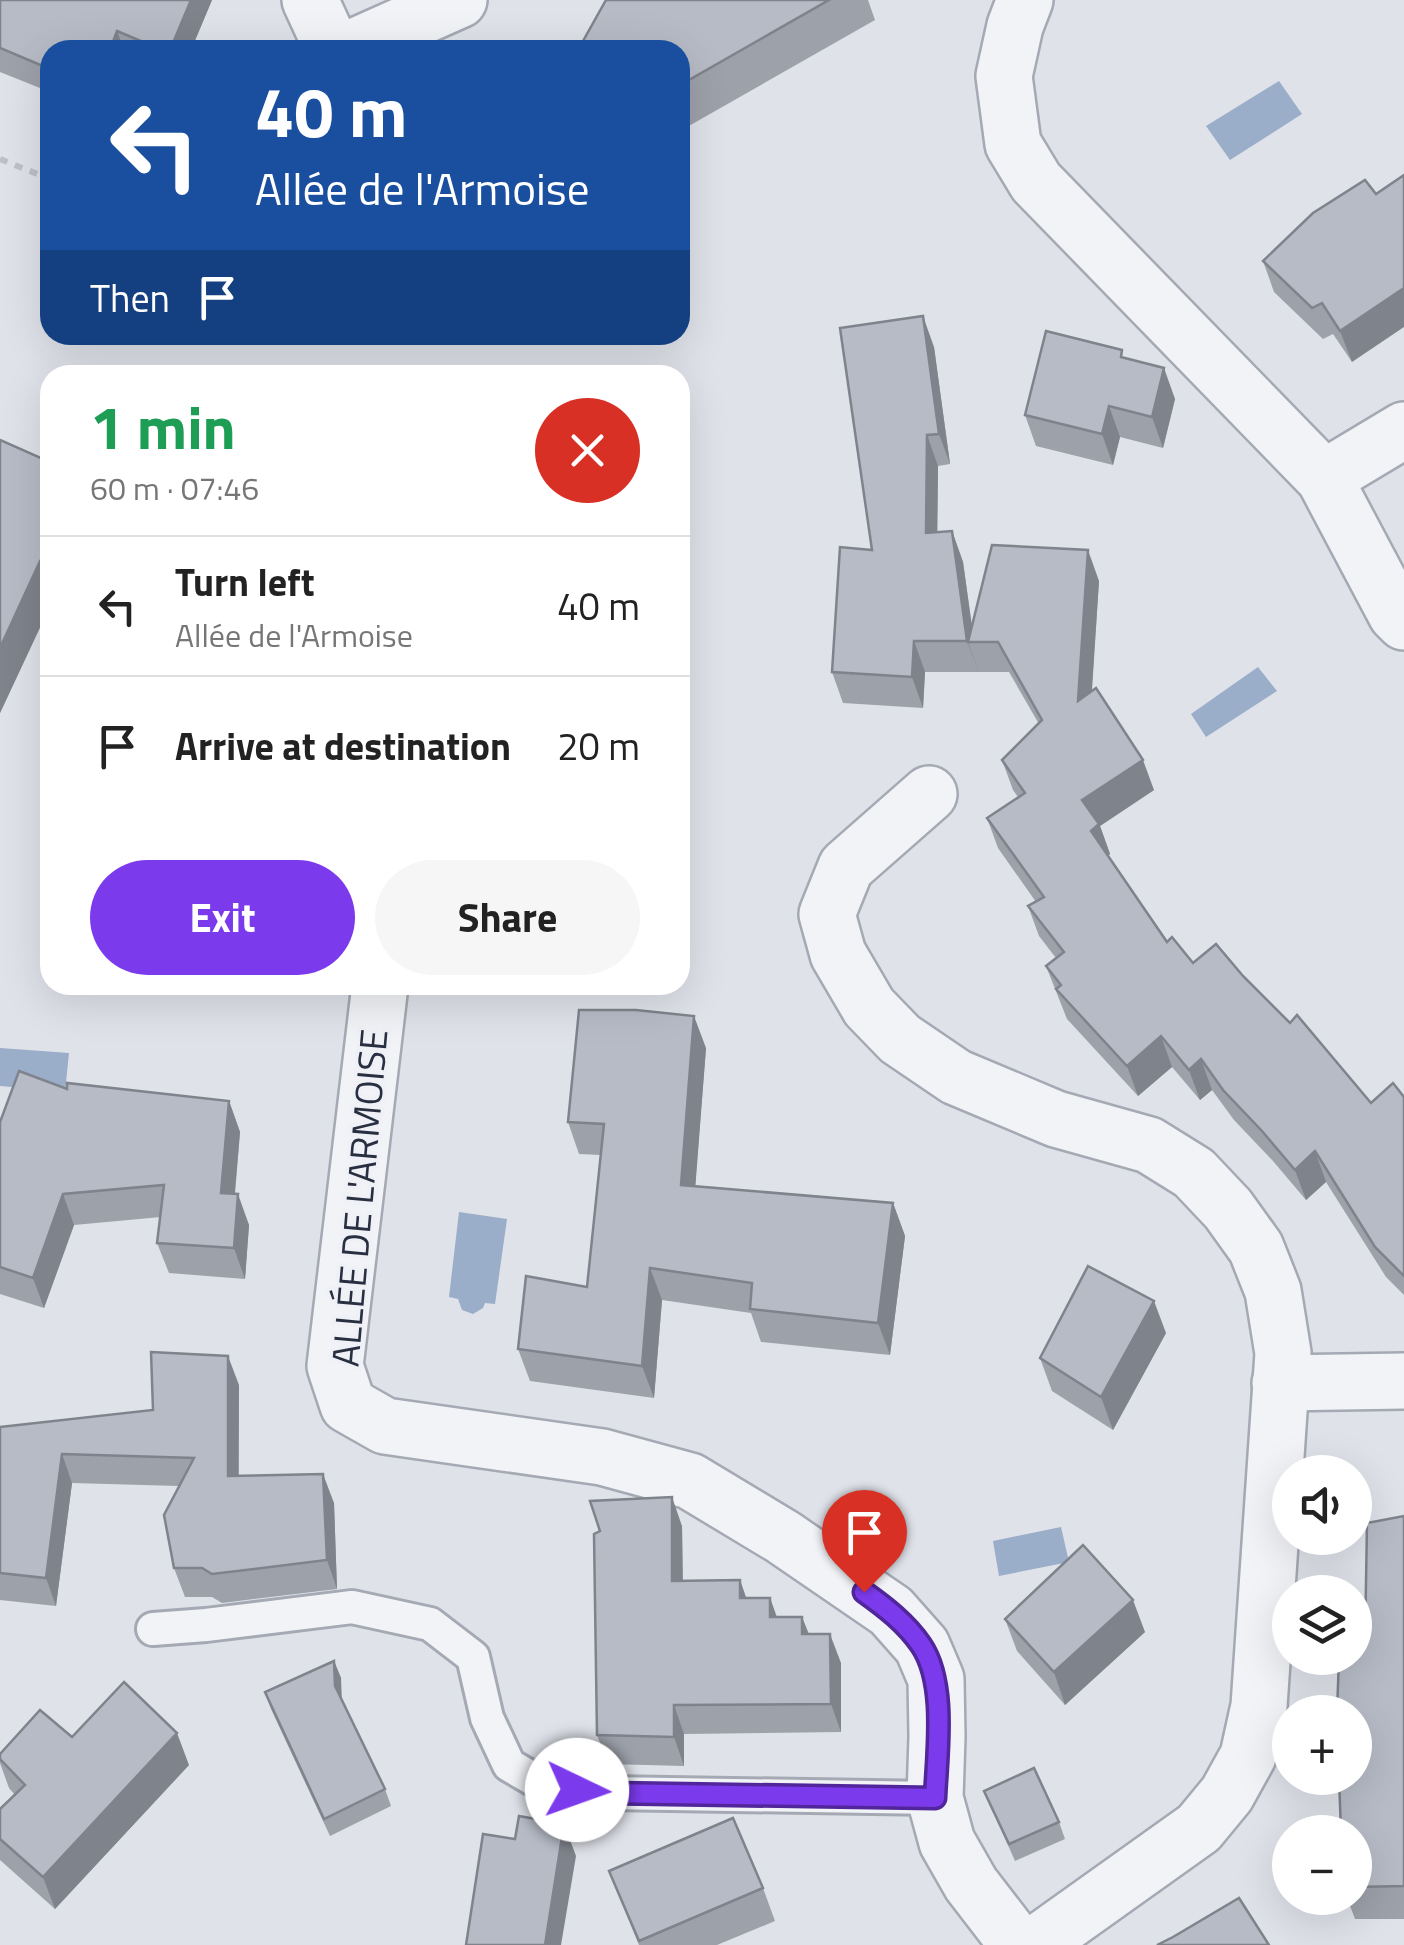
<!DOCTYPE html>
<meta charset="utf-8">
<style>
:root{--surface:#fff;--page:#f6f6f6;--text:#222;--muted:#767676;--line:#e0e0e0;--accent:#7c3aed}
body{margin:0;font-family:"Titillium Web",sans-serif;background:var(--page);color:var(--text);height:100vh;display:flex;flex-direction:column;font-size:38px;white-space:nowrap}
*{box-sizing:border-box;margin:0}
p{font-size:32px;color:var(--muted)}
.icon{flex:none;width:55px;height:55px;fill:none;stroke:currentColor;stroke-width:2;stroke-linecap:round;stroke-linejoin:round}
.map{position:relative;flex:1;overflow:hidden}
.panel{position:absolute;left:40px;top:365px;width:650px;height:630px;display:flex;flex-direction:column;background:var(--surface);border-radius:30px;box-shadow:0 10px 40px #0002}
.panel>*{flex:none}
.guide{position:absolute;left:40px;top:40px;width:650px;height:305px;border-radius:30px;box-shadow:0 10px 40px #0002;background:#1a4fa0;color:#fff;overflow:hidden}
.tools{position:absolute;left:1272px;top:1455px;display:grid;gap:20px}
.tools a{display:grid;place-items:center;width:100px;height:100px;border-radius:50%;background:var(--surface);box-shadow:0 10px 40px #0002;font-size:50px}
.pin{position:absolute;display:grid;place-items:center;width:85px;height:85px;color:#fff;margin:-102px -42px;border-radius:50% 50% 50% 0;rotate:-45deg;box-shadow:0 0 10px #0007}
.pin .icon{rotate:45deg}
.me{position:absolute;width:110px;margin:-55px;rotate:93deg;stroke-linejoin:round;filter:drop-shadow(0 0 8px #0008)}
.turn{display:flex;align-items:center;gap:35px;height:210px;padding:0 50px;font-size:45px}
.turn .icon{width:130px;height:130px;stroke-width:2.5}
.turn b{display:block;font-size:70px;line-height:85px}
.then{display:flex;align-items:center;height:95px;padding:0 50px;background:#0003;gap:20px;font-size:38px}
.round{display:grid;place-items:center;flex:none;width:105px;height:105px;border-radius:52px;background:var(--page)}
.summary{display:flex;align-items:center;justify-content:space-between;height:170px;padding:0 50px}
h1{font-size:60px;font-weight:700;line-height:75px;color:#1e9e55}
.primary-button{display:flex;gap:20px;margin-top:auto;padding:20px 50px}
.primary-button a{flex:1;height:115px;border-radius:60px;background:var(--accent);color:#fff;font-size:40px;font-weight:700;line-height:115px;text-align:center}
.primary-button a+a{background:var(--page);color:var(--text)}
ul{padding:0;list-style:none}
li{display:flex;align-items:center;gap:30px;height:140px;padding:0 50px;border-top:2px solid var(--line)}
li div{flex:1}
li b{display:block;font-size:38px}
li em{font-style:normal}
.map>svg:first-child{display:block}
</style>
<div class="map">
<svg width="1404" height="1945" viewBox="0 0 1404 1945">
<rect width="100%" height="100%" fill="#dfe2e9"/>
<!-- water -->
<g fill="#9aadc9">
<polygon points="1279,81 1302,114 1230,160 1206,126"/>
<polygon points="1258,667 1277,691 1206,737 1191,714"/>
<polygon points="0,1048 69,1053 64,1102 48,1090 0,1086"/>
<polygon points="459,1212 507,1219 495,1304 485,1303 483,1308 473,1314 462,1310 458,1299 449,1297"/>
<polygon points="1061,1527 1069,1562 999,1576 993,1541"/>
</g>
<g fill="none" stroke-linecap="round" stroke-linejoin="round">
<defs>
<polyline id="service" points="153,1629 206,1625 352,1607 430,1624 473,1657 487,1718 509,1765 547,1787 607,1793 935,1798"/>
<g id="minor">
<polyline points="310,0 333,50"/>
<polyline points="1025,0 1015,26 1004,76 1013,144 1036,182 1324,478 1396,614 1404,622"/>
<polyline points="347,50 459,0"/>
<polyline points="1324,478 1404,430"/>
<polyline points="929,794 846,867 827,914 838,954 869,1007 900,1039 956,1077 1056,1119 1149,1145 1194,1173 1228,1209 1256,1248 1273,1291 1283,1353 1259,1706 1248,1756 1227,1794 1199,1828 1035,1945"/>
<polyline points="380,985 335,1366 348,1405 385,1426 602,1457 690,1481 783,1537 891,1611 922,1646 936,1679 937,1737 935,1798 947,1842 971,1884 1018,1945"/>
<polyline points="1280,1383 1404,1381"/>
</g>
</defs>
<!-- service casing -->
<use href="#service" stroke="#a4a9b3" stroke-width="38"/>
<!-- minor casing -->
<use href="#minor" stroke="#a4a9b3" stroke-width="60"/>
<!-- path -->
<polyline stroke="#bdc0c7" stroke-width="6" stroke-dasharray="8 8" stroke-linecap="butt" points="0,159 50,179"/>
<!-- service -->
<use href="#service" stroke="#f2f3f7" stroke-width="32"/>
<!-- minor -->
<use href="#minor" stroke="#f2f3f7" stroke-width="55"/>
</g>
<!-- wall -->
<g fill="#9da1aa">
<polygon points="0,0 212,0 191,50 50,50 50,92 0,72"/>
<polygon points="606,0 868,0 875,20 680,131 680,50"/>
<polygon points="1365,180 1352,362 1333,334 1323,339 1274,292 1263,261"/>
<polygon points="934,347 950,464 938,466 937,533 952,531 963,562 972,626 1099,581 1092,691 1154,790 1100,826 1110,854 1108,856 1167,942 1193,963 1243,976 1371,1103 1404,1097 1404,1295 1386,1277 1326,1182 1306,1200 1273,1161 1234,1120 1212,1090 1200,1100 1172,1067 1138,1096 1067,1019 1046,966 1056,958 1039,936 1028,906 1036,902 998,848 987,818 1018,797 1013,790 1002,760 1039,724 1009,672 979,672 978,668 979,672 925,672 923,708 843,703 832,672"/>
<polygon points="1125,358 1175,399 1163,448 1120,437 1113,465 1036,446 1025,415"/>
<polygon points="0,440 50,462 50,606 0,713"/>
<polygon points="706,1048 695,1186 893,1203 905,1236 890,1355 761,1342 751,1313 662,1300 654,1398 530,1381 518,1349 587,1287 601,1155 579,1154 568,1122"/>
<polygon points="229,1101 240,1132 235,1194 249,1225 245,1279 169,1273 157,1243 161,1217 74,1225 44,1308 0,1294 0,1122"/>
<polygon points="1166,1333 1113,1430 1052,1391 1040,1358"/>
<polygon points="239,1385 239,1476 334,1503 337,1589 222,1603 212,1597 185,1597 174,1568 179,1486 72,1483 56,1606 0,1600 0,1427 153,1410"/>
<polygon points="1404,1516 1404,1919 1355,1919 1347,1898 1355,1898 1355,1832 1336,1778 1355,1778 1365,1641"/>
<polygon points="682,1526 683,1581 740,1580 746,1598 770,1598 777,1617 802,1617 809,1634 841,1663 841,1732 684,1734 684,1766 608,1764 597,1735"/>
<polygon points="1005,1619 1145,1632 1065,1705 1017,1651"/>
<polygon points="334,1661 341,1678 341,1698 385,1789 391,1806 330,1836 271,1709 265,1692"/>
<polygon points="72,1737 189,1765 55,1909 0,1860 0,1809 15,1795 9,1788 0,1763 0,1754"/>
<polygon points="984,1791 1059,1822 1065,1839 1015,1861"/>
<polygon points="609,1871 763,1888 775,1921 717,1945 639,1945"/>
</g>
<!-- shaded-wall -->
<g fill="#7f838b">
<polygon points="191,0 212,0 191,50 170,50"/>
<polygon points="117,31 124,50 110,50"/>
<polygon points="1404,288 1404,327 1352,362 1340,331"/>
<polygon points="923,316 934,347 950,464 939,434"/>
<polygon points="1164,368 1175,399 1163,448 1152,417"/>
<polygon points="1109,406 1120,437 1113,465 1102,434"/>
<polygon points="927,435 938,466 937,564 926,533"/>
<polygon points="952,531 963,562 974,642 968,642 979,672 967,641"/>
<polygon points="1088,550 1099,581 1089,731 1078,701"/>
<polygon points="40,561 50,587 50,606 0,713 0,648"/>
<polygon points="914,641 925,672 923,708 912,677"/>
<polygon points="1143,760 1154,790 1100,826 1110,854 1102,861 1082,800"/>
<polygon points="694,1016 706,1048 693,1217 681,1185"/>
<polygon points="1161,1036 1172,1067 1138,1096 1127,1066"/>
<polygon points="1201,1059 1212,1090 1200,1100 1189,1070"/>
<polygon points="229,1101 240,1132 232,1224 221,1193"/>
<polygon points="1315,1151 1326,1182 1306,1200 1295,1170"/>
<polygon points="63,1194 74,1225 44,1308 33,1278"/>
<polygon points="238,1194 249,1225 245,1279 234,1248"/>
<polygon points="893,1203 905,1236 890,1355 878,1323"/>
<polygon points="650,1268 662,1300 654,1398 642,1366"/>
<polygon points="1154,1301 1166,1333 1113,1430 1101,1397"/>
<polygon points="228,1356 239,1385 238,1505 228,1476"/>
<polygon points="62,1454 72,1483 56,1606 46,1578"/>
<polygon points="323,1474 334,1503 337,1589 327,1560"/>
<polygon points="672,1497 682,1526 683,1610 672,1581"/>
<polygon points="740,1580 750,1609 740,1598"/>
<polygon points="770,1598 780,1627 770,1617"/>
<polygon points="1133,1600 1145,1632 1065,1705 1054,1672"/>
<polygon points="802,1617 813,1646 802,1634"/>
<polygon points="830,1634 841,1663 841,1732 831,1704"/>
<polygon points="334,1661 341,1678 342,1703 335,1686"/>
<polygon points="674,1705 684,1734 684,1766 674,1737"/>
<polygon points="177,1733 189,1765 55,1909 43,1877"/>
<polygon points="564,1824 576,1856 561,1945 545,1945"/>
</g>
<!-- building -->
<g fill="#b6bbc6" stroke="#7f838b" stroke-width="2.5">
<polygon points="0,0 191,0 170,50 162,50 117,31 110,50 50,50 50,69 0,48"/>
<polygon points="606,0 829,0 680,85 680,50 578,50"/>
<polygon points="1404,175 1404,288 1340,331 1322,303 1312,308 1263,261 1313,213 1365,180 1376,194"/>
<polygon points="923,316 939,434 927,435 926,533 952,531 967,641 914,641 912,677 832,672 840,547 872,550 840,328"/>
<polygon points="1046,331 1122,350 1121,357 1164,368 1152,417 1109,406 1102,434 1025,415"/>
<polygon points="0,440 50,462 50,565 40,561 0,648"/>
<polygon points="992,545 1088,550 1078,701 1096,688 1143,760 1082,800 1099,824 1091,831 1167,942 1172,937 1193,963 1216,944 1243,976 1290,1023 1297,1015 1371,1103 1393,1083 1404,1097 1404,1276 1375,1247 1315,1151 1295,1170 1262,1131 1223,1090 1201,1059 1189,1070 1161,1036 1127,1066 1056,989 1061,985 1046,966 1064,952 1028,906 1044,897 987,818 1025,793 1002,760 1042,720 998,642 968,642"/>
<polygon points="579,1010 636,1010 694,1016 681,1185 893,1203 878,1323 750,1309 752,1283 650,1268 642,1366 518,1349 526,1276 587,1287 604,1124 568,1122"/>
<polygon points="19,1071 67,1089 67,1083 229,1101 221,1193 238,1194 234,1248 157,1243 164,1185 63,1194 33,1278 0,1267 0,1122"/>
<polygon points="1088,1266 1154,1301 1101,1397 1040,1358"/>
<polygon points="151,1352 228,1356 228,1476 323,1474 327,1560 212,1574 202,1568 174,1568 164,1515 194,1458 62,1454 46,1578 0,1573 0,1427 153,1410"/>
<polygon points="672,1497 672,1581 740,1580 740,1598 770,1598 770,1617 802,1617 802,1634 830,1634 831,1704 674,1705 674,1737 597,1735 594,1534 600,1531 590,1501"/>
<polygon points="1404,1516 1404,1886 1355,1887 1355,1832 1341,1832 1339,1778 1355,1778 1355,1712 1337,1712 1339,1658 1355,1658 1355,1640 1365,1641 1367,1523"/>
<polygon points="1083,1545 1133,1600 1054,1672 1005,1619"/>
<polygon points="334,1661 335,1686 385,1789 324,1819 265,1692"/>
<polygon points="124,1682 177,1733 43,1877 0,1839 0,1809 25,1785 0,1759 0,1754 40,1710 72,1737"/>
<polygon points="1034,1768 1059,1822 1009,1844 984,1791"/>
<polygon points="519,1816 564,1824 545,1945 466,1945 483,1834 515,1839"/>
<polygon points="733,1818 763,1888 639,1941 609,1871"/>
<polygon points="1239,1898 1269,1945 1157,1945 1173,1937"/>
</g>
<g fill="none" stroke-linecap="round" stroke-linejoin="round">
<defs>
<path id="route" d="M577,1790L607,1793L935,1798C937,1753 947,1683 921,1645C906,1623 885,1607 864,1592"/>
</defs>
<!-- route casing -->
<use href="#route" stroke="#51269a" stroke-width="25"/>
<!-- route -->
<use href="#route" stroke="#7c3aed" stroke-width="18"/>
</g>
<g text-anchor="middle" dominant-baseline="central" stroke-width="8" stroke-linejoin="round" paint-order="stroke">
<!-- street labels -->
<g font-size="38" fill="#282f40" stroke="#eff1f6">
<text transform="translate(359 1198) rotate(-85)">ALLÉE DE L'ARMOISE</text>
</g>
</g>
</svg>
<div class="tools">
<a><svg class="icon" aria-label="sound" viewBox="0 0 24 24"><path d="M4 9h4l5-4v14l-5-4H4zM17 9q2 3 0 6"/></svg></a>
<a><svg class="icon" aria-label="layers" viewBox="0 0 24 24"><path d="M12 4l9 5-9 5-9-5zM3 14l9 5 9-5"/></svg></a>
<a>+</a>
<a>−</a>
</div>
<div class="pin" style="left:864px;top:1592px;background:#d93025"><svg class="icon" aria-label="arrive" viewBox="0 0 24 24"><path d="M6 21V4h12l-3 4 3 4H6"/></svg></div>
<svg class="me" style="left:577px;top:1790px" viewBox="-20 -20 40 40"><circle r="19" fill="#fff"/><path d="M0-13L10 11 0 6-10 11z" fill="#7c3aed"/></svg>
<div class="guide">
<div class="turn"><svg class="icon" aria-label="left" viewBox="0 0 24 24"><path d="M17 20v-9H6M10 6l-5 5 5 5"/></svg><div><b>40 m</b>Allée de l'Armoise</div></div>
<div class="then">Then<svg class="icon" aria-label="arrive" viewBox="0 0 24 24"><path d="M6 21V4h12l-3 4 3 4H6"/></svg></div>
</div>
<section class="panel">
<div class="summary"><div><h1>1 min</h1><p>60 m · 07:46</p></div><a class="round" style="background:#d93025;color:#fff"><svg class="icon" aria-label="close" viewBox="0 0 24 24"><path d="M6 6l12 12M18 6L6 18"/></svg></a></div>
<ul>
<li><svg class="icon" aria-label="left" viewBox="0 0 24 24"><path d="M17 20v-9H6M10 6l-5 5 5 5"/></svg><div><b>Turn left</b><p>Allée de l'Armoise</p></div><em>40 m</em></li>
<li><svg class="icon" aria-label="arrive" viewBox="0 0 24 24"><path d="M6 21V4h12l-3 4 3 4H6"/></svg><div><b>Arrive at destination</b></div><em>20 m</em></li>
</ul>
<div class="primary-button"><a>Exit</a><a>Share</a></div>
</section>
</div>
